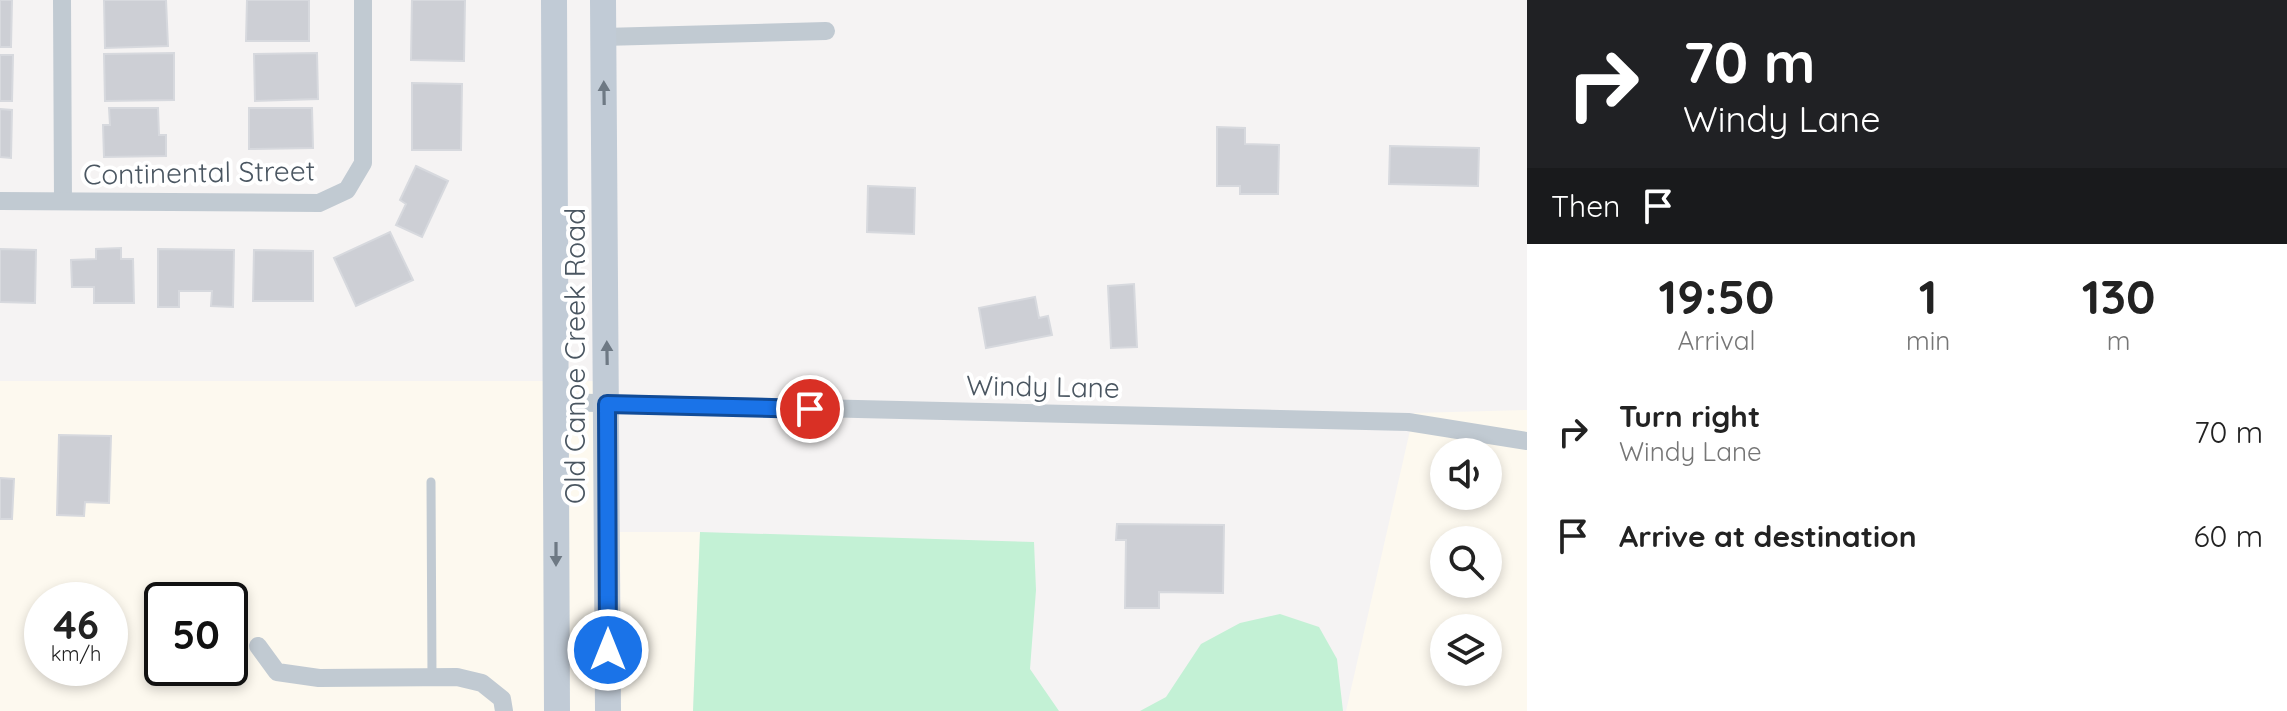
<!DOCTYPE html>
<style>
:root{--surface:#fff;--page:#f6f6f6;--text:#222;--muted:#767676}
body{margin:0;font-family:Quicksand,sans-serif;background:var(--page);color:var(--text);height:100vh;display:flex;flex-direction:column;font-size:30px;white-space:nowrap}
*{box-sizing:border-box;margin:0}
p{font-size:26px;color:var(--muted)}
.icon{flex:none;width:44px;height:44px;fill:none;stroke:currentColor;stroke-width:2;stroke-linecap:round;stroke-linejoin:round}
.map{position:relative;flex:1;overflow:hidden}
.details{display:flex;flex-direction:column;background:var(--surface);width:760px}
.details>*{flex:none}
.top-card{background:#202124;color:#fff;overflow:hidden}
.fabs{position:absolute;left:1430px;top:438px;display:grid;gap:16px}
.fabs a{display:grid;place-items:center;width:72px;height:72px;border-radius:50%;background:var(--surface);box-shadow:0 4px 12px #0003;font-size:40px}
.speed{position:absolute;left:24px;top:582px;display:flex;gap:16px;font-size:40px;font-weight:700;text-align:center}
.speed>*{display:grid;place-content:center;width:104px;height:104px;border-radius:50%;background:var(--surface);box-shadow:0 4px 12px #0003;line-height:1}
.speed small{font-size:20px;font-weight:400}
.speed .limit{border:4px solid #111;border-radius:12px;background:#fff;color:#111}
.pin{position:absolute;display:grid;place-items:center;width:68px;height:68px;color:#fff;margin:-34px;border:4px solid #fff;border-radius:50%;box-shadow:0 2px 8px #0007}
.me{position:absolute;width:88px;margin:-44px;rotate:0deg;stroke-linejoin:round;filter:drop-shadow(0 0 6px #0008)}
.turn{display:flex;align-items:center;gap:28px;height:168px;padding:0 24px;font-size:36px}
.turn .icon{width:104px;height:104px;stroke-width:2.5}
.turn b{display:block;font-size:56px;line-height:68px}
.then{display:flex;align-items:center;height:76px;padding:0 24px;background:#0003;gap:16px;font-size:30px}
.eta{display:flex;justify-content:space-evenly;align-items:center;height:136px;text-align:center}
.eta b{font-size:48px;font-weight:700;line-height:56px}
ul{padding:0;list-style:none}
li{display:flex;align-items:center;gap:24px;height:104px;padding:0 24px}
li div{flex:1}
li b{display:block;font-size:30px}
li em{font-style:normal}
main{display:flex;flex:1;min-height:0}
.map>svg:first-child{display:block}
</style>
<main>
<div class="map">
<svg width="1527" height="711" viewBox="0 0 1527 711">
<rect width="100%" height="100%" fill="#f5f3f3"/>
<!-- commercial -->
<g fill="#fdf9ef" fill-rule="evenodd">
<path d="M0,381H543L545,711H0ZM42,600H110V668H42ZM162,600H230V668H162Z"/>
<polygon points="568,381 594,381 596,711 569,711"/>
<path d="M1527,410V711H1346L1414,413ZM1444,452H1488V496H1444ZM1444,540H1488V584H1444ZM1444,628H1488V672H1444Z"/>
<polygon points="620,532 700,532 693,711 621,711"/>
</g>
<!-- green -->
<g fill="#c3f1d5">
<polygon points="700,532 1034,542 1036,590 1030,669 1059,711 693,711"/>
<polygon points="1280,614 1319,627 1337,659 1343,711 1140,711 1166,697 1201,644 1240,623"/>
</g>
<!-- building -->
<g fill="#cdcfd5" stroke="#d7d9de" stroke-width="2">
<polygon points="0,0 12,0 11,47 0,47"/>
<polygon points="104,0 166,0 168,46 105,48"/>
<polygon points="247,0 309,0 309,41 246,41"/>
<polygon points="412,0 465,0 464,61 411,60"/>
<polygon points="174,53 174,100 105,101 104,54"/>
<polygon points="317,53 318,99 255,101 254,54"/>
<polygon points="0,55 13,55 12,101 0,101"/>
<polygon points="412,83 462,84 461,150 412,150"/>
<polygon points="109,108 158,108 159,135 166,135 166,156 104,157 103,125 110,125"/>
<polygon points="249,108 312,108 313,148 249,149"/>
<polygon points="0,109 12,110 11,158 0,157"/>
<polygon points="1217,127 1245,128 1245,144 1279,145 1278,194 1240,194 1240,186 1217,186"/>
<polygon points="1390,146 1479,148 1478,186 1389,184"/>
<polygon points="416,166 448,181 422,237 396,225 406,204 400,200"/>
<polygon points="868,186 915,188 914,234 867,232"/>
<polygon points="390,232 413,280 356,306 334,258"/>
<polygon points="121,248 121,259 133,259 134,303 94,303 94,287 72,287 71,260 96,259 96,249"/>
<polygon points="0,249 36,250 35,303 0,302"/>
<polygon points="158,249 234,250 233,307 211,306 212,291 179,291 179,307 158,307"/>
<polygon points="254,250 313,251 313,301 253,301"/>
<polygon points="1134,284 1137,347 1111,348 1108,286"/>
<polygon points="1035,297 1039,318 1048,316 1052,335 986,348 979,308"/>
<polygon points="59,435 111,436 109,503 85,502 84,516 57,515"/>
<polygon points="0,478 14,479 12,519 0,519"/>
<polygon points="1117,524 1224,525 1223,593 1159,592 1159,608 1125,608 1126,540 1116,540"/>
</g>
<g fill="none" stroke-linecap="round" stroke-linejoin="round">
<!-- service -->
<polyline stroke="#c1cad2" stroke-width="9" points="431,482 432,677"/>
<!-- minor -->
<g stroke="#c1cad2" stroke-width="18">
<polyline points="62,0 63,201"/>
<polyline points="603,37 826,31"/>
<polyline points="0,201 319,203 347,190 363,163 363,0"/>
<polyline points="555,402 1408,422 1527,441"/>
<polyline points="258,646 277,672 319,678 457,677 482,683 502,699 504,711"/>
</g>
<!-- secondary -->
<g stroke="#c1cbd6" stroke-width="26">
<polyline points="554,0 557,711"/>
<polyline points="603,0 608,711"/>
</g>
</g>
<!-- one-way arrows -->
<defs><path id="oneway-solid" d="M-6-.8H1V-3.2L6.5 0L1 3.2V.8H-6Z" transform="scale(2)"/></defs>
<g fill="#6e7984">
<use href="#oneway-solid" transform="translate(604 93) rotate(-91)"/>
<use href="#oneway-solid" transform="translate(607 353) rotate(-91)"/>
<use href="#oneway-solid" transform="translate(556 554) rotate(90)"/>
</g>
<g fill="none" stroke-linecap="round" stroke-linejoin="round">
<defs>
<polyline id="route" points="608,650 607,404 810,409"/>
</defs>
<!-- route casing -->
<use href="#route" stroke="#114b97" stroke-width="20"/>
<!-- route -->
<use href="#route" stroke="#1a73e8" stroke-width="14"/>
</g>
<g text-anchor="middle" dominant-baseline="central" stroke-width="8" stroke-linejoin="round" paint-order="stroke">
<!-- street labels -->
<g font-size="28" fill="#4a5661" stroke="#fff">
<text transform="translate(199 172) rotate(-1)">Continental Street</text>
<text transform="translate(574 356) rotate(-90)">Old Canoe Creek Road</text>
<text transform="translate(1043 386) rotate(1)">Windy Lane</text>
</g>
</g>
</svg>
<div class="fabs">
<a><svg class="icon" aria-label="sound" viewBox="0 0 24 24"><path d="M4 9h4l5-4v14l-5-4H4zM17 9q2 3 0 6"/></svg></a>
<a><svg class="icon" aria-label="search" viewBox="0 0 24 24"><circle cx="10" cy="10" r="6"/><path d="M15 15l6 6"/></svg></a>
<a><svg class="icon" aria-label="layers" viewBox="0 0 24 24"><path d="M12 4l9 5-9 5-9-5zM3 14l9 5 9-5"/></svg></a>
</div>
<div class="speed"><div>46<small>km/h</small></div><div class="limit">50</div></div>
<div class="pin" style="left:810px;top:409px;background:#d93025"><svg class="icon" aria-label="arrive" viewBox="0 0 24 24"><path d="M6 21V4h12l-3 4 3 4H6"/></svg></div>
<svg class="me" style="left:608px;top:650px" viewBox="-20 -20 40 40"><circle r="17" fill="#1a73e8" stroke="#fff" stroke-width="3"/><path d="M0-11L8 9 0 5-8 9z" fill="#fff"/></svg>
</div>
<section class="details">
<div class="top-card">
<div class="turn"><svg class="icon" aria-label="right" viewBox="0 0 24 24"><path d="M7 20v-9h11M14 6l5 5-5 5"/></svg><div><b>70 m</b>Windy Lane</div></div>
<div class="then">Then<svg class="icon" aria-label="arrive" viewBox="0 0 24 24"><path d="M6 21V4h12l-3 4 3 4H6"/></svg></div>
</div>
<div class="eta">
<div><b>19:50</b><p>Arrival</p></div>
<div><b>1</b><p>min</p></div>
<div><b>130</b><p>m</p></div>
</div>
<ul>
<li><svg class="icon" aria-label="right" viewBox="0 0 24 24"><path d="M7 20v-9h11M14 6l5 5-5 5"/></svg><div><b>Turn right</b><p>Windy Lane</p></div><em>70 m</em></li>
<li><svg class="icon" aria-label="arrive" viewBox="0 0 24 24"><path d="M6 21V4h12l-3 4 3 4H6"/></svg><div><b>Arrive at destination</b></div><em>60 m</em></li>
</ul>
</section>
</main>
